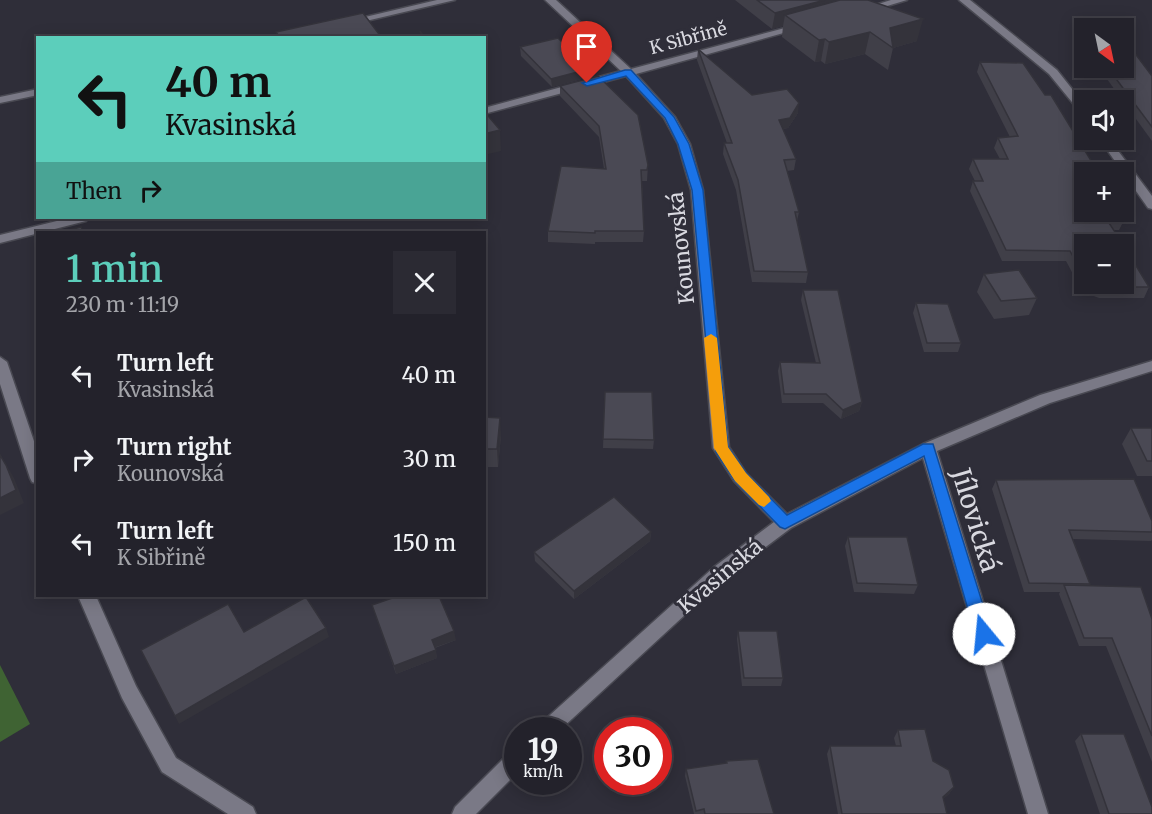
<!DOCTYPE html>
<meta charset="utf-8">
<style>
:root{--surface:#23222b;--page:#2b2a33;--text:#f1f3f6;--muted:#a3a4a9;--line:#403f47;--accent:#5ccebb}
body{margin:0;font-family:Merriweather,serif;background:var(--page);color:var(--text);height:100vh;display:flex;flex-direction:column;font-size:22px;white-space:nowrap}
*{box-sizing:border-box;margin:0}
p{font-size:20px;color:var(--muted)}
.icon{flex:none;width:33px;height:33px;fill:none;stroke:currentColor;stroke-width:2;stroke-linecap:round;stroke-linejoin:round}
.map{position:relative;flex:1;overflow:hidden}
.details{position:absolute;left:36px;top:231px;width:450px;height:366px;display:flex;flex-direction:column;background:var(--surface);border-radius:0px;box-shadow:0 3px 15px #0003,0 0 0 2px var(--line)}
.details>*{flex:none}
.top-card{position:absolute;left:36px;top:36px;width:450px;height:183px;border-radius:0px;box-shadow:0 3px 15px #0003,0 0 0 2px var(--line);background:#5ccebb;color:#111;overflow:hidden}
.needle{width:39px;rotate:147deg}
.buttons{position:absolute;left:1074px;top:18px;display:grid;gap:12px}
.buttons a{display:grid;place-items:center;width:60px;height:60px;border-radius:0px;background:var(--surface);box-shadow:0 3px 15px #0003,0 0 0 2px var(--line);font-size:30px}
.speed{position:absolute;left:504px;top:717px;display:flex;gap:12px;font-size:30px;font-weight:700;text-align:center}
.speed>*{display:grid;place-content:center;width:78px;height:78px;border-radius:50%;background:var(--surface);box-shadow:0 3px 15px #0003,0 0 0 2px var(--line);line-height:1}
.speed small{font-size:15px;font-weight:400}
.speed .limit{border:9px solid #d22;background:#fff;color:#111}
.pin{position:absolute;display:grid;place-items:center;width:51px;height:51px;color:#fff;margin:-62px -26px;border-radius:50% 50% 50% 0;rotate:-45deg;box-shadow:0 0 6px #0007}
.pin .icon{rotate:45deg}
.me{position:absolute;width:66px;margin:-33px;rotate:343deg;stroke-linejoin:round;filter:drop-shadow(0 0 4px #0008)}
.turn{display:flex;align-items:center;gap:21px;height:126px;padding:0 30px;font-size:27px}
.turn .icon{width:78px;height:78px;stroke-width:2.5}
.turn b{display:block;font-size:42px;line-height:51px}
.then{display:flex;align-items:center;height:57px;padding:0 30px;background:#0003;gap:12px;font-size:22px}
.round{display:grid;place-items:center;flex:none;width:63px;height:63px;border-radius:0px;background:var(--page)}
.overview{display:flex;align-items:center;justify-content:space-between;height:102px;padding:0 30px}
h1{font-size:36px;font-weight:600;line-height:45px;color:var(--accent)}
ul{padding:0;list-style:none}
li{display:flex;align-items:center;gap:18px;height:84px;padding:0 30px}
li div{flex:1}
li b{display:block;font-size:22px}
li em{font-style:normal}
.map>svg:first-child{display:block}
</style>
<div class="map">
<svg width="1152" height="814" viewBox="0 0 1152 814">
<rect width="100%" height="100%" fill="#2f2e39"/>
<!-- green -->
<polygon fill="#3f6333" points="0,665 30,724 0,742"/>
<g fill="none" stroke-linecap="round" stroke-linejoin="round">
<defs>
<g id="street">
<polygon points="545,0 556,0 631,69 800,24 805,27 636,74 675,117 690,144 703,190 729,447 746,473 787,514 923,444 1040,395 1152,361 1152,371 1050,403 937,451 1048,814 1028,814 923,458 791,528 726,577 560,730 538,730 540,724 714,567 774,522 734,481 713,448 691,190 678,144 664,118 626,76 484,114 484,108 621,71"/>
<polygon points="891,0 907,0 864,13 859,10"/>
<polygon points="959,0 970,0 1057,70 1084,104 1084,113 1080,112 1049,74"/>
<polygon points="1100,140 1110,140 1152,196 1152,209 1148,208"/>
<polygon points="69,218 88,218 86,221 0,243 0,235"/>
<polygon points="0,357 7,362 38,453 38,484 32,482 30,478 0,384"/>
<polygon points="78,596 96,596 136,686 176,758 253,807 256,814 228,814 162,772 122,698"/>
<polygon points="518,749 518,772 476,814 452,814 455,807 511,751"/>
</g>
<g id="secondary">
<polygon points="437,0 455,0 349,25 344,22"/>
<polygon points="38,89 38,95 0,103 0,97"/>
</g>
</defs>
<!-- street casing -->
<use href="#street" stroke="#494952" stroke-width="3"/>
<!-- secondary casing -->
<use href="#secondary" stroke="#494952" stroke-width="3"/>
<!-- street -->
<use href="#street" fill="#7a7986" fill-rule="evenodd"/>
<!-- secondary -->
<use href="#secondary" fill="#7a7986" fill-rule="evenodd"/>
</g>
<!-- wall -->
<g fill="#403f48">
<polygon points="735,0 868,0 917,41 893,48 888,70 865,54 825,64 821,61 815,62 782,37 783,26 772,29"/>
<polygon points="520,47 589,77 552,87 521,56"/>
<polygon points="698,49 752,95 798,113 788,128 783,129 796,159 794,170 787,171 799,212 797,221 808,272 806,283 752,282 736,190 723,154 724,143 727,143 697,60"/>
<polygon points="980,62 1124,220 1119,230 1114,230 1084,244 1084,284 1124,284 1149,287 1144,298 1099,298 1091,295 1088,290 1082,291 1066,261 1002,261 970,191 973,181 975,181 969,169 973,159 1000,159 994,148 998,138 1010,137 977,72"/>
<polygon points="1099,68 1124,68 1152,76 1152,141"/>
<polygon points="560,86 648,165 647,181 642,181 644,231 643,242 595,242 595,244 548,242 548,231 604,169 599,137 560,96"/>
<polygon points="984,274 1037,298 1029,315 994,319 977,292"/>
<polygon points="803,290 862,402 859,411 841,419 823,403 782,403 778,371 780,362 816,363 801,300"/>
<polygon points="916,303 961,343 958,352 924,352 913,313"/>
<polygon points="605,392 654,440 653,449 603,448"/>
<polygon points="484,417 501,435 498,467 484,467"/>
<polygon points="1131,428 1152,428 1152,476 1137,476 1122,444"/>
<polygon points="996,480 1152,521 1152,540 1151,541 1073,539 1090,584 1089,586 1152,619 1152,762 1106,646 1079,646 1059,594 1060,592 1024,592 992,489"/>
<polygon points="651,532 650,541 574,599 535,561 534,552"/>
<polygon points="848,537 918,585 914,594 854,592 845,546"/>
<polygon points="372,605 456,640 435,648 437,658 396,674"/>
<polygon points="738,631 783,678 781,686 742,686 737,639"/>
<polygon points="898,730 933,761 954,787 949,794 943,799 947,814 838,814 827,754 830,746 896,746 894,738"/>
<polygon points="1081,734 1152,814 1100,814 1075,741"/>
<polygon points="726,761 774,814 694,814 685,776 686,769 726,763"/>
</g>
<!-- shaded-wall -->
<g fill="#34333b">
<polygon points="825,0 839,0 785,15 783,26 772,29 775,13"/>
<polygon points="923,19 917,41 893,48 890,28"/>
<polygon points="870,32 865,54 825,64 829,42"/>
<polygon points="825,39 821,61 815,62 819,40"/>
<polygon points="589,69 589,77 552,87 551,79"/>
<polygon points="799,103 798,113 788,128 777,130 779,120"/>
<polygon points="500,130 501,151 484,155 484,134"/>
<polygon points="862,402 859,411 841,419 843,410"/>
<polygon points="500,418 501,435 498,467 497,449"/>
<polygon points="0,454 14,478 24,503 0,515"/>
<polygon points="651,532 650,541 574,599 574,591"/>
<polygon points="326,628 329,637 179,724 175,716"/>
<polygon points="454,631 456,640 433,648 432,640"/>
<polygon points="436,650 437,658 396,674 394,666"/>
<polygon points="954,787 949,794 938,804 943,797"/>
</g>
<!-- building -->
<g fill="#4a4954" stroke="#34333b" stroke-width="1.5">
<polygon points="757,0 825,0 775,13"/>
<polygon points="840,0 868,0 923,19 890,28 893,48 870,32 829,42 825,39 819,40 785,15"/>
<polygon points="363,13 382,38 280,38 276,32"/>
<polygon points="420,31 425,38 422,38"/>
<polygon points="558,38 589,69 551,79 520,47"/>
<polygon points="1124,44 1128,44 1152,76 1152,127 1108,68 1124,68"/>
<polygon points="698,49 752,95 787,89 799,103 790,118 779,120 796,159 784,160 799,212 795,212 808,272 754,271 738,180 724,143 732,143"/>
<polygon points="980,62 1023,63 1045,95 1051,95 1098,172 1084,172 1084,212 1121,212 1122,213 1124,220 1107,220 1123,244 1084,244 1084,276 1070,251 1006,250 973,181 983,181 973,159 1008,159 998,138 1018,136"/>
<polygon points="598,76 638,115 648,165 647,170 641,170 644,231 595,231 595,233 548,231 561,166 606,169 599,126 560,86"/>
<polygon points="484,111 500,130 484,134"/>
<polygon points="81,227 83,232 61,232"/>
<polygon points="1124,246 1149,287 1105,287 1096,285 1095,284 1124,284"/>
<polygon points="1019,270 1037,298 1001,301 984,274"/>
<polygon points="803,290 838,290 862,402 843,410 826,394 784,394 780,362 820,363"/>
<polygon points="916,303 948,304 961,343 927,343"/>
<polygon points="605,392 652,392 654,440 603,439"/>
<polygon points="484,417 500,418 497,449 484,449"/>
<polygon points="1131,428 1152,428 1152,461 1147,461"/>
<polygon points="0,455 6,465 16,490 0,498"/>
<polygon points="1134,479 1152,521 1152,532 1069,530 1090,584 1029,583 996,480"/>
<polygon points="614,497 651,532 574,591 534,552"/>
<polygon points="848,537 907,537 918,585 857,583"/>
<polygon points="1064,585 1141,587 1152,619 1152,736 1112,638 1084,638"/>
<polygon points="398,596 439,596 454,631 432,640 436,650 394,666 372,605"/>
<polygon points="306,597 326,628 175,716 141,650 228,604 244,632"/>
<polygon points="738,631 777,631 783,678 744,678"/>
<polygon points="925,729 933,761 949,770 954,787 943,797 947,814 842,814 830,746 901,746 898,730"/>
<polygon points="1081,734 1124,734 1152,807 1152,814 1109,814"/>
<polygon points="758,759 774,814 705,814 704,809 696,811 686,769 727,763 726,761"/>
</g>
<!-- route -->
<polygon fill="#1a73e8" stroke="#114b97" stroke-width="1.5" points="625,70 631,70 674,117 689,144 703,190 728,447 746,473 787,515 923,444 933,444 992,634 989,639 984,641 978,639 975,634 924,456 785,529 780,527 735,481 716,452 692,190 678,144 665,118 626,76 587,86 582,83"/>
<!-- slow -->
<polygon fill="#f59e0b" points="711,334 717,338 728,447 746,473 769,497 771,501 764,507 759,505 735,481 714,448 704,338"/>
<g text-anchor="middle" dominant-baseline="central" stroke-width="6" stroke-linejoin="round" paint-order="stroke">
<!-- far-street labels -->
<g font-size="18" fill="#d9d9e0" stroke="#2f2e39">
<text transform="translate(688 38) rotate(-15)">K Sibřině</text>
</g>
<!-- street labels -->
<g font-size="21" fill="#d9d9e0" stroke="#2f2e39">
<text transform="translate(681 248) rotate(-96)">Kounovská</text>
<text transform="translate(720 576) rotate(-40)">Kvasinská</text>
</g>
<!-- near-street labels -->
<g font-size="26" fill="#d9d9e0" stroke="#2f2e39">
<text transform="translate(976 520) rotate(73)">Jílovická</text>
</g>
</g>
</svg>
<div class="buttons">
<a><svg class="needle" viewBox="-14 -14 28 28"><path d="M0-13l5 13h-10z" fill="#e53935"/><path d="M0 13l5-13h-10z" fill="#a3a4a9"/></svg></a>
<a><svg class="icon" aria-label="sound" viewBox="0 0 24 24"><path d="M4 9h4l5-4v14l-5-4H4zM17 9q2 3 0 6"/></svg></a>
<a>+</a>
<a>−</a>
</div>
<div class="speed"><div>19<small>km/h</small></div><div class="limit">30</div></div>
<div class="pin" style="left:587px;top:83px;background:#d93025"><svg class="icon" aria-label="arrive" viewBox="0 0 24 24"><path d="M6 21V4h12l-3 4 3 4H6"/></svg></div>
<svg class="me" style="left:984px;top:634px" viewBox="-20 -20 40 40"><circle r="19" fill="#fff"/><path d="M0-13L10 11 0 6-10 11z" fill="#1a73e8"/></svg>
<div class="top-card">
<div class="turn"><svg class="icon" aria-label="left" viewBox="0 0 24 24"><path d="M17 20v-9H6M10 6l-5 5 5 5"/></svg><div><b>40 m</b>Kvasinská</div></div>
<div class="then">Then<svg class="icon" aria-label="right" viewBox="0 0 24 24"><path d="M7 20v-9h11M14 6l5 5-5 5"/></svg></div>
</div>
<section class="details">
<div class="overview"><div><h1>1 min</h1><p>230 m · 11:19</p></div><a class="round"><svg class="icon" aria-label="close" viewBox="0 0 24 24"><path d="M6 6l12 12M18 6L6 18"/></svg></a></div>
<ul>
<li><svg class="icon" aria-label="left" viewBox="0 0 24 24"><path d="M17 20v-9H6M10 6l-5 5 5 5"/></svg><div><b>Turn left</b><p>Kvasinská</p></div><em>40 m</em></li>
<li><svg class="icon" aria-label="right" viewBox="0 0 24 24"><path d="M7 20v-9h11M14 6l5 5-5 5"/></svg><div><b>Turn right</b><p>Kounovská</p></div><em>30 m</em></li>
<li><svg class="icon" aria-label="left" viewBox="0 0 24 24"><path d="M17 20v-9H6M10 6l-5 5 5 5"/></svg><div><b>Turn left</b><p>K Sibřině</p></div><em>150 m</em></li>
</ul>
</section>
</div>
